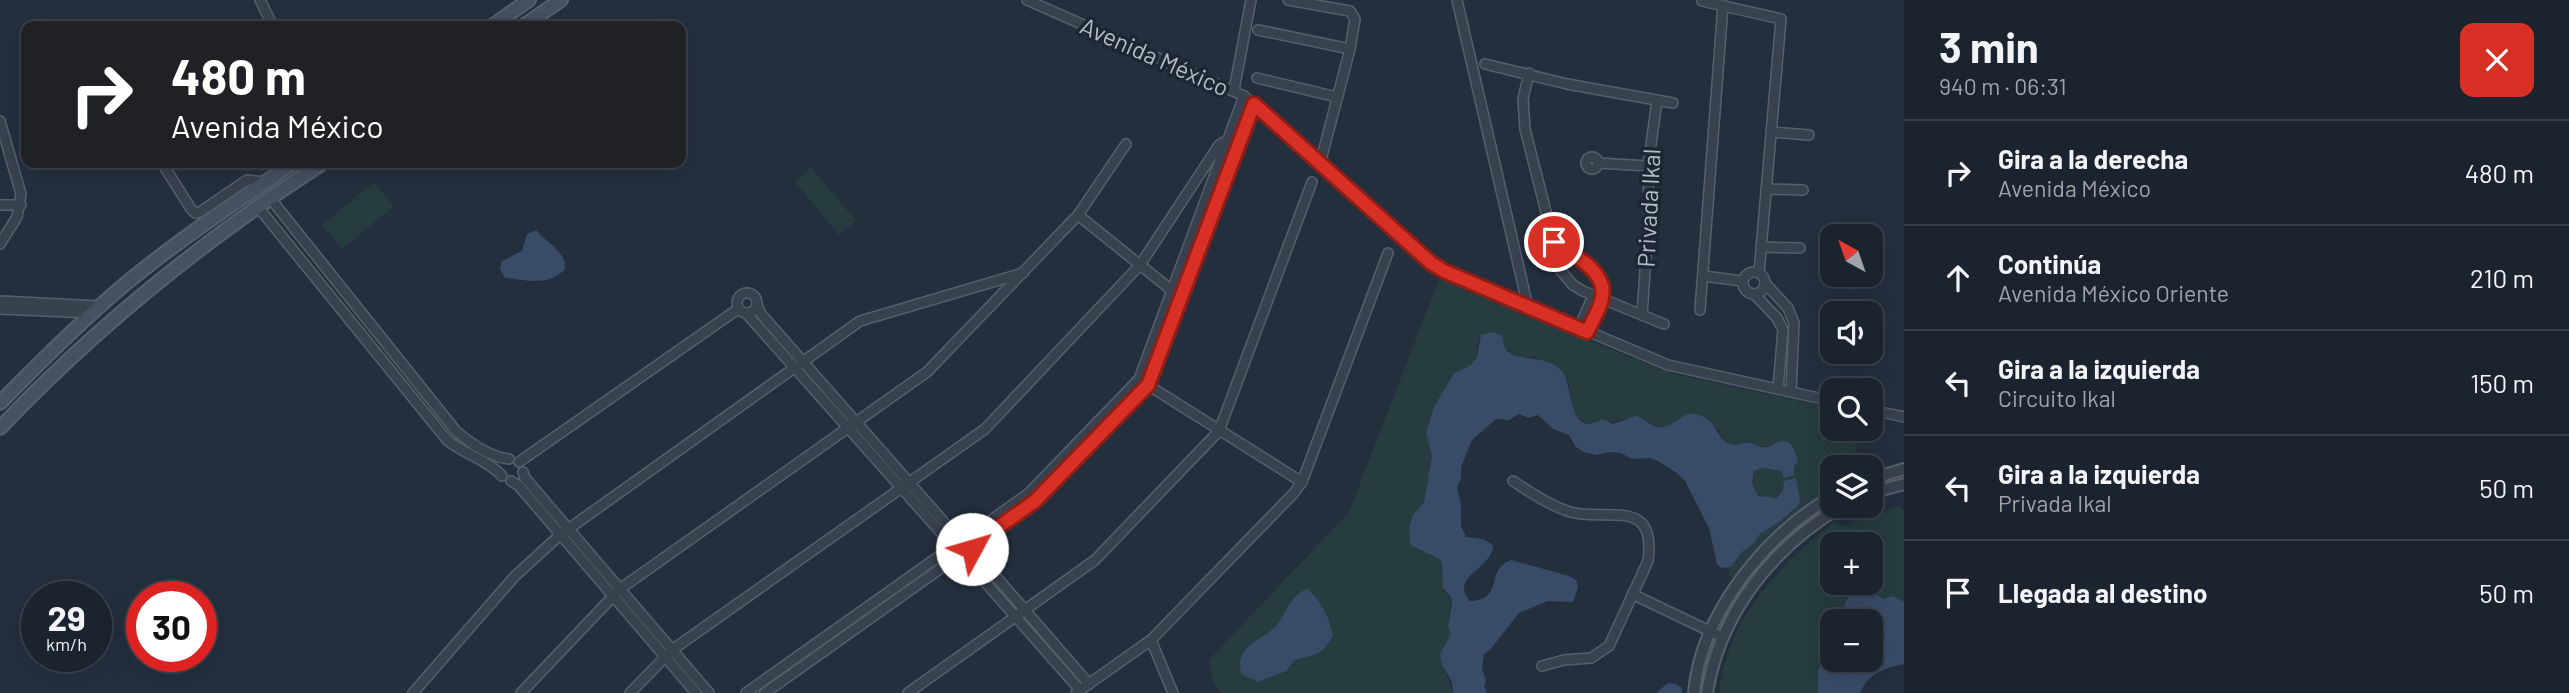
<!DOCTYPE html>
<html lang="es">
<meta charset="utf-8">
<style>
:root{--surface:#1b232e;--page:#282f3a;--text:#f1f3f6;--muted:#a0a4aa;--line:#39404a}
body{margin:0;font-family:Barlow,sans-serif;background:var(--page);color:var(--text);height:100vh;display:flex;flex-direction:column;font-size:26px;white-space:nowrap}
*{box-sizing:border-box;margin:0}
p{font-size:23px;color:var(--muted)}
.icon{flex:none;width:38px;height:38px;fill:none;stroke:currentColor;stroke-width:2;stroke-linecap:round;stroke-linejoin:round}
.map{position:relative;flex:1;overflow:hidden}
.side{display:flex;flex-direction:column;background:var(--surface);width:665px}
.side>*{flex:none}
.hud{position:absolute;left:21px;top:21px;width:665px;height:147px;border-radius:14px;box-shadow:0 7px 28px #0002,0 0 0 2px var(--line);background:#202124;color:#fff;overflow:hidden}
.needle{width:46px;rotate:320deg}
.controls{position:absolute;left:1820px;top:224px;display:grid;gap:14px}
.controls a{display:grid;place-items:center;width:63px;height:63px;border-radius:14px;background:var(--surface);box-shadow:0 7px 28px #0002,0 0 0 2px var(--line);font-size:35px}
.speed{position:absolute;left:21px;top:581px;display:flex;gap:14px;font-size:35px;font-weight:700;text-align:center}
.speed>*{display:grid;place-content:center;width:91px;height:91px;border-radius:50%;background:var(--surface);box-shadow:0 7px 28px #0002,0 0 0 2px var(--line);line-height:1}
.speed small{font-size:18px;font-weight:400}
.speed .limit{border:10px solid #d22;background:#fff;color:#111}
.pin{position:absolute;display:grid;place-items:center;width:60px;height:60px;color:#fff;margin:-30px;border:4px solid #fff;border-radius:50%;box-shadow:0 2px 7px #0007}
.me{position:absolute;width:77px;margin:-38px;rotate:51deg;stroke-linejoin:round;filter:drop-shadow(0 0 5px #0008)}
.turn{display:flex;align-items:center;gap:24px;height:147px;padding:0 35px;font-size:32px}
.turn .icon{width:91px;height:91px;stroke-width:2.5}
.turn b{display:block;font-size:49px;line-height:60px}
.round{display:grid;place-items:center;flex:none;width:74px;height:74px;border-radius:14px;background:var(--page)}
.summary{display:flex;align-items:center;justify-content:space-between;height:119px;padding:0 35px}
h1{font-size:42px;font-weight:700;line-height:52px}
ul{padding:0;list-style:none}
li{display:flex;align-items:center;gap:21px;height:105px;padding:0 35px;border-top:2px solid var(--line)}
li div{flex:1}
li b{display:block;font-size:26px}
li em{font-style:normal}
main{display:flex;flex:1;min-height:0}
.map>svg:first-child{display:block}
</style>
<main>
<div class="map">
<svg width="1904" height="693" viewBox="0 0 1904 693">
<rect width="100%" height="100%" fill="#242f3e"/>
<!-- green -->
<g fill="#263c3f" fill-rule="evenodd">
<polygon points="811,167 856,221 839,235 795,182"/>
<polygon points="374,182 394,206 342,249 322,225"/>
<path d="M1440,277L1553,327L1674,374L1832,408V429H1858L1857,445L1850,467H1832V493L1772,539L1734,577H1730L1728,569L1743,551L1753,544L1760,534L1779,522L1800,498L1795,478C1780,490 1782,502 1758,496L1752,483L1755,471L1762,468L1781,472L1784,478L1782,441L1763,447L1751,442L1731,444L1724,441L1718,428L1678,421C1657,435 1652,418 1632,418C1617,418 1598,430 1583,421C1568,412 1572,396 1568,381L1533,356C1512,362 1504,345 1491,332L1482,335L1478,340L1477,357L1471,365L1454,373L1434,407L1426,433L1432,457L1424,503L1413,516L1416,549L1435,555L1442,562L1444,592L1451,597C1452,609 1445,624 1451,634C1449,640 1445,643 1443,649C1438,665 1451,678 1453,693H1223C1211,686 1211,672 1209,660L1349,512Z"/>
<path d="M1900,506L1904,512V602L1893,596L1884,599L1871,590L1842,609L1840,617L1832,621L1827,634L1825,658L1818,670V693H1719C1728,617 1777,569 1833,522L1843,526ZM1832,544H1871V583H1832Z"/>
</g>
<!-- water -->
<g fill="#394c67">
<path d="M536,230C545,242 567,251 565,269C547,288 526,279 505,278L500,269L502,261L522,251L527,234Z"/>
<path d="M1491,332L1502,335C1503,338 1503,342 1504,345C1510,365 1544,351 1562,371C1574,385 1567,440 1602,419L1613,424L1635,416C1644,418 1651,427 1659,427C1674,429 1681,412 1694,414C1717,416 1716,440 1730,444C1737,446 1745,442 1751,443C1757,444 1760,448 1767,447C1772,446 1777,441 1782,441C1792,440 1796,453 1798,461L1794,467V475L1784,478L1781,471L1762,468L1754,471L1752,483L1758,496L1776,498L1783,491L1784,481L1796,478L1800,499L1799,505L1779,522L1760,534L1753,544L1743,551L1731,567L1721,568L1717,564L1709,528L1685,481L1677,473L1658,461L1649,458L1632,459L1621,453L1609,452L1597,455L1584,452L1576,447L1569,435L1553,429L1538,415L1528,418L1519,414L1509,420L1496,419L1472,440L1461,467V478L1457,487L1461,505V526L1466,537L1483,539L1493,545C1494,568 1448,576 1470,601C1504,601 1485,569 1511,560L1569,576L1576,580L1578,587L1573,602L1548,601L1519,613L1490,650L1484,654L1482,669L1486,680L1484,686L1487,693H1453L1452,682L1442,665L1440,654L1451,634L1448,626L1452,604L1451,597L1443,588L1442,562C1433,553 1420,552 1410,544L1409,528L1413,515L1424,502L1432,457L1426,433L1434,407L1454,373L1471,365L1477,357L1481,335Z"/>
<path d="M1864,587L1884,599L1893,596L1904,602V664C1884,668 1868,674 1860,693H1818V670L1825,658L1827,634L1832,625V660H1871V621H1836C1848,610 1841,592 1864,587Z"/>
<path d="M1308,589C1321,602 1330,618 1333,636C1320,657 1317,654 1295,660L1286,671L1258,682L1241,674C1240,667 1239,660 1243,653C1250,642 1263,637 1273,629C1287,617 1287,595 1308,589Z"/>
<polygon points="1668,683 1676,684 1682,688 1682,693 1656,693"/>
</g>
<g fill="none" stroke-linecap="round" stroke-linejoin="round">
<defs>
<g id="minor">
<polyline points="260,0 273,26"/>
<polyline points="1027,0 1244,96 1419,253 1444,271 1668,365 1832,401"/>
<polyline points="1288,0 1350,11 1355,19 1350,49 1320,164"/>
<polyline points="1457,0 1528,307"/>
<polyline points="1702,1 1781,19 1759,273"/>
<polyline points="1258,30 1350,49"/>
<polyline points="1485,64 1567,84 1673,103"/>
<polyline points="1529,73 1523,99 1525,129 1561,271 1573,285 1583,291 1664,324"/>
<polyline points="1257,78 1337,97"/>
<polyline points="1234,90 1251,0"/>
<polyline points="0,121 21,194 17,217 0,244"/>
<polyline points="1771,132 1809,135"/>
<circle cx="1592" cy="163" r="6"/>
<polyline points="162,163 191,209 195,213 200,212 247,180 264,182"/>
<polyline points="1598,163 1648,166"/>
<polyline points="1766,189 1803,190"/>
<path d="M270,198L456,431C470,443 490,457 509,459"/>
<polyline points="0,205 21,205"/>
<path d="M258,207L447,440C464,454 488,460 502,476"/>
<polyline points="1078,215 1175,293"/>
<path d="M1554,242C1573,255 1611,272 1601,302C1598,312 1592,322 1587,332"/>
<polyline points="1761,247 1800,248"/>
<circle cx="1754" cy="283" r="11"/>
<polyline points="1703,276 1743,281"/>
<polyline points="1765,283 1788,308 1794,323 1791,392"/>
<circle cx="747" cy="303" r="10"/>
<polyline points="1754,294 1777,318 1783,330 1778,389"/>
<polyline points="0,301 100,306"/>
<polyline points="757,305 761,314 958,538"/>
<polyline points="0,309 91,313"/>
<polyline points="1700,310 1723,5"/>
<polyline points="746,313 952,545"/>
<polyline points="1642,315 1649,214 1648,166 1657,101"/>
<polyline points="1579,328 1593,296"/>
<polyline points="1143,382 1302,482"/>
<polyline points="1871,410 1904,417"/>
<polyline points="519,462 738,309"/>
<polyline points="523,472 525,478 709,693"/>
<polyline points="511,481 518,485 696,693"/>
<path d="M1513,481C1531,493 1549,505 1570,512C1606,522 1657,496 1648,561L1609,646L1591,658L1564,660L1542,666"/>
<polyline points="966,538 1029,493 1139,379 1244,96"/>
<polyline points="972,546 1035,501 1148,385 1254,104"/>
<polyline points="972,549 1089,684"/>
<polyline points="963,557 1080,690"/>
<polyline points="1632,594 1722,637"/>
<polyline points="1151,640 1173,693"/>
<polyline points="413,693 515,576 560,535 860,321 1023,273"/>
<polyline points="521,693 620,589 927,372 1078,215 1126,144"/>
<polyline points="630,693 672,650 985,429 1140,265 1219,145 1227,140 1238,144"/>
<polyline points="746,693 952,547"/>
<polyline points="765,693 958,556"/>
<polyline points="908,693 1095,560 1219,431 1312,182"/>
<polyline points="1076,693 1151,640 1294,493 1302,482 1388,253"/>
</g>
<g id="tertiary">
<polyline points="1871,479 1904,469"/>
<polyline points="1871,493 1904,484"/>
<path d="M1694,693C1701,613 1765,536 1832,496"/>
<path d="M1707,693C1720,612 1773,547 1842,506"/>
</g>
<g id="secondary">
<polyline points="492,26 529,0"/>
<polyline points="523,26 561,0"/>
<path d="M0,403C40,362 80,322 124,285C177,241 236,202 293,163"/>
<path d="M0,428C97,326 205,239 323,163"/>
</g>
</defs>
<!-- minor casing -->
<use href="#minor" stroke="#565f6c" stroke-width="12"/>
<!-- tertiary casing -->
<use href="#tertiary" stroke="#565f6c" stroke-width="14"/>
<!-- secondary casing -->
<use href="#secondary" stroke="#565f6c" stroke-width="16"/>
<!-- minor -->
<use href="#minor" stroke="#38414e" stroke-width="9"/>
<!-- tertiary -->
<use href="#tertiary" stroke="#38414e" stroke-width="10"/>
<!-- secondary -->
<use href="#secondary" stroke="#465061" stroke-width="12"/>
</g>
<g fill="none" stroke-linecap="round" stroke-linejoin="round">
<defs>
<path id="route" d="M972,549V546L1035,501L1148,385L1254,104L1431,263L1444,271L1587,332C1592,322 1598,312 1601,302C1611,272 1573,255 1554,242"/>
</defs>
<!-- route casing -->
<use href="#route" stroke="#8d1f18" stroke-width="18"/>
<!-- route -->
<use href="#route" stroke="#d93025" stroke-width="12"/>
</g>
<g text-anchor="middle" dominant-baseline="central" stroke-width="7" stroke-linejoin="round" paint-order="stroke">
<!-- street labels -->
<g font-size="24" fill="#b4bcc9" stroke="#1d2633">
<text transform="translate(1155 56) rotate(24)">Avenida México</text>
<text transform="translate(1648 208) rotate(-87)">Privada Ikal</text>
</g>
</g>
</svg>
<div class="controls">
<a><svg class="needle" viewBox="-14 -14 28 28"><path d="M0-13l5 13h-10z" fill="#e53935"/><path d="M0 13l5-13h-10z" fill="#a0a4aa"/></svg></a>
<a><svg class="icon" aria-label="sound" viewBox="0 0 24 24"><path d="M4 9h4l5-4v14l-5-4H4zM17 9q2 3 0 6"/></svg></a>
<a><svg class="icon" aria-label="search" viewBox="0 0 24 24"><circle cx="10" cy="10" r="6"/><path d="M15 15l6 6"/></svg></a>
<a><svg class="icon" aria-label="layers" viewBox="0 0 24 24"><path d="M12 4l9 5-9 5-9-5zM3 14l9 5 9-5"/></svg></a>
<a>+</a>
<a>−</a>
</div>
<div class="speed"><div>29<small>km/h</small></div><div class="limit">30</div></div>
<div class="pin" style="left:1554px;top:242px;background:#d93025"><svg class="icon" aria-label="arrive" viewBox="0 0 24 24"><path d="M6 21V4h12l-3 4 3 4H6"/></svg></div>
<svg class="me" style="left:972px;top:549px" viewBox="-20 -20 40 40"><circle r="19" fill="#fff"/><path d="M0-13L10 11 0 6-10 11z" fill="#d93025"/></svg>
<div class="hud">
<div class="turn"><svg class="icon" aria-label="right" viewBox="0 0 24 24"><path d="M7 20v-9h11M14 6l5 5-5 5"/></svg><div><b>480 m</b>Avenida México</div></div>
</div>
</div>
<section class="side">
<div class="summary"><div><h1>3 min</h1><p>940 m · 06:31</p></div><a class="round" style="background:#d93025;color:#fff"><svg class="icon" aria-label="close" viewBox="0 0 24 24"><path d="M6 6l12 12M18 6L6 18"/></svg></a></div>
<ul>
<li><svg class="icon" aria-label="right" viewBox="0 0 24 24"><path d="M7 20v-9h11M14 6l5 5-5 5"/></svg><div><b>Gira a la derecha</b><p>Avenida México</p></div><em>480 m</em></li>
<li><svg class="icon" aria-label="ahead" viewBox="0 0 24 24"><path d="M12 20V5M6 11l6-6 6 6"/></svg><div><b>Continúa</b><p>Avenida México Oriente</p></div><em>210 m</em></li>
<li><svg class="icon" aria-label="left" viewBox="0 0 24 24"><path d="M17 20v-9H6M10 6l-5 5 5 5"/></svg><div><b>Gira a la izquierda</b><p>Circuito Ikal</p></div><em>150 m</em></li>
<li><svg class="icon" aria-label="left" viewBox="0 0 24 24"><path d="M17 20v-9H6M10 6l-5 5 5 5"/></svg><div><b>Gira a la izquierda</b><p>Privada Ikal</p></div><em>50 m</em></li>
<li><svg class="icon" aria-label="arrive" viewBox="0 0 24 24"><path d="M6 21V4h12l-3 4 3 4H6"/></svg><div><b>Llegada al destino</b></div><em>50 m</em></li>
</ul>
</section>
</main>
